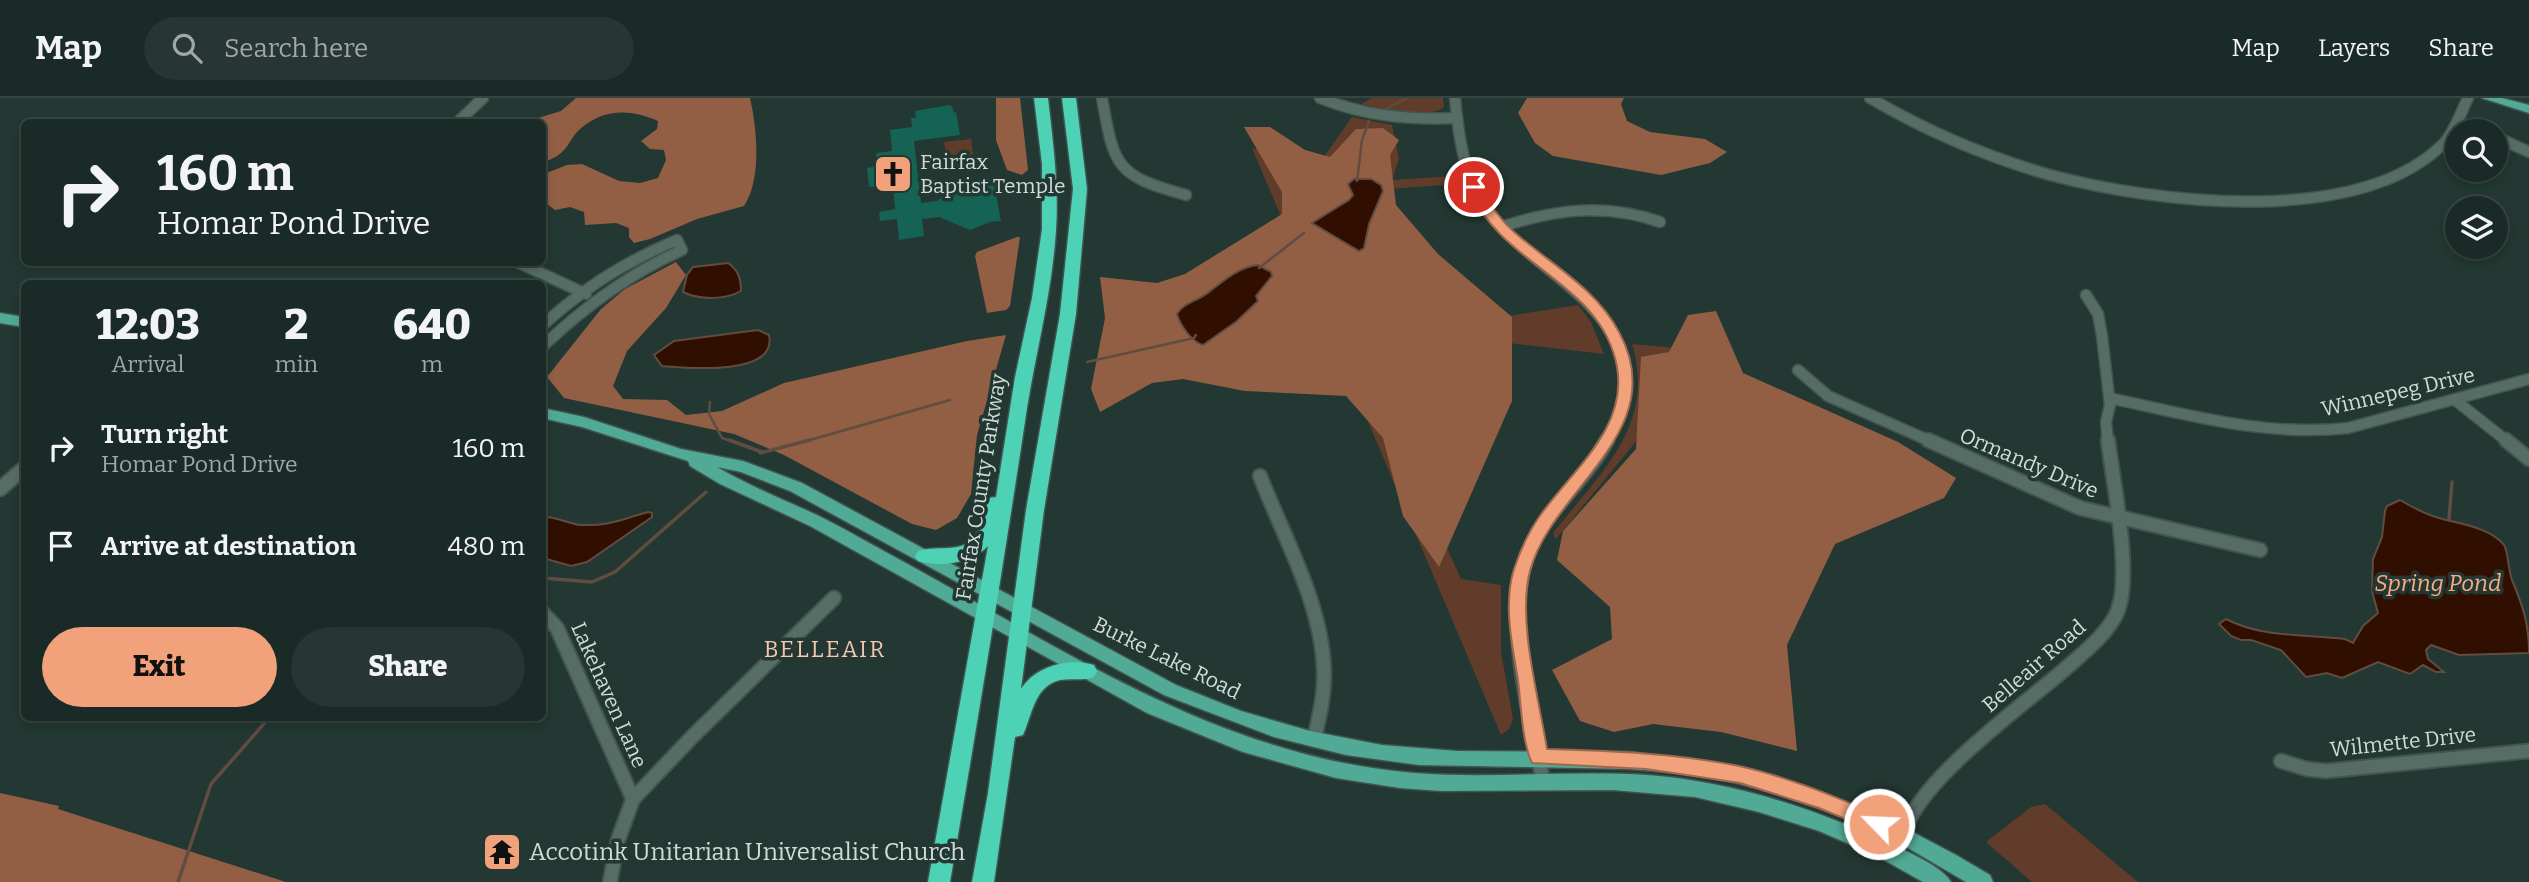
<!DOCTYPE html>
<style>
:root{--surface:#1a2a26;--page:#273632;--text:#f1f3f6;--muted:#9fa7a7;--line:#384643;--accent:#f1a27b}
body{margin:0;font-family:Bitter,serif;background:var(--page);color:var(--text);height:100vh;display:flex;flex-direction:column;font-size:26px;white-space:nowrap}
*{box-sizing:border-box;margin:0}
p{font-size:23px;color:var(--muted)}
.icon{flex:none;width:38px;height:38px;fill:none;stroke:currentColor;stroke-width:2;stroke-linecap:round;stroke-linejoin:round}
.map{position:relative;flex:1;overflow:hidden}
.details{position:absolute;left:21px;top:182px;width:525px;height:441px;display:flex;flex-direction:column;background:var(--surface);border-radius:10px;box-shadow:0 4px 10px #0003,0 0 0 2px var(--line)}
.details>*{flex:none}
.top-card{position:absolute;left:21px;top:21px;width:525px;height:147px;border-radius:10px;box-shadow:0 4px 10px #0003,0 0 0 2px var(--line);background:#1a2a26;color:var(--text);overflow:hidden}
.controls{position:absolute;left:2445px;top:21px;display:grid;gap:14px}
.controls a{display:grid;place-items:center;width:63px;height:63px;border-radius:50%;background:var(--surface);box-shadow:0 4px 10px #0003,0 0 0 2px var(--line);font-size:35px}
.pin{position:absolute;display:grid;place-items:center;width:60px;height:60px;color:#fff;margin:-30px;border:4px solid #fff;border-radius:50%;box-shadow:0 2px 7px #0007}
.me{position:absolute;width:77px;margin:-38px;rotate:294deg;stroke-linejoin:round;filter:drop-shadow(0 0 5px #0008)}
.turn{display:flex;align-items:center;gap:24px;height:147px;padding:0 21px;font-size:32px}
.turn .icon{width:91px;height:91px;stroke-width:2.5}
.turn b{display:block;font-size:49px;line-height:60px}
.eta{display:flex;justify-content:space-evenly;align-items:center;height:119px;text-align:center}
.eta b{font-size:42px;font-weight:800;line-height:49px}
.action{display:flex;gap:14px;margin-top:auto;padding:14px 21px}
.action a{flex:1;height:80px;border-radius:42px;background:var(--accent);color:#111;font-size:28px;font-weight:800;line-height:80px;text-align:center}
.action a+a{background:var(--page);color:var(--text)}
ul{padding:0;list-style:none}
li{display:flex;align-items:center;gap:21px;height:98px;padding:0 21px}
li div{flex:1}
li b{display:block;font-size:26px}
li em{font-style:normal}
header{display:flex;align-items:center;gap:42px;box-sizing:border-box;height:98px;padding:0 35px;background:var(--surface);border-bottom:2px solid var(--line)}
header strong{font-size:33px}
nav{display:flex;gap:38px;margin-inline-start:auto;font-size:24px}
.search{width:490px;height:63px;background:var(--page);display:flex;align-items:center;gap:18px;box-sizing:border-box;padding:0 24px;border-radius:38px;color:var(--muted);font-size:26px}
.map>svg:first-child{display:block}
</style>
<header>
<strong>Map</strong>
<div class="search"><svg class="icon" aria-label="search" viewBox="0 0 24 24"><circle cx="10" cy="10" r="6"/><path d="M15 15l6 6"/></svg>Search here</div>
<nav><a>Map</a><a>Layers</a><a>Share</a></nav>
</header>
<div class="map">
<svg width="2529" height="784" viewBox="0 0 2529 784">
<rect width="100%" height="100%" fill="#233832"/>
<!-- green -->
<g fill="#623c2a">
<path d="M1372,0H1443L1444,9C1429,22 1379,10 1361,6Z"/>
<polygon points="1352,19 1392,27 1399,61 1392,82 1455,78 1457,86 1388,91 1371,138 1458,226 1578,207 1591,224 1604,256 1509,245 1403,353 1461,481 1501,487 1501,554 1513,621 1509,631 1501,637 1252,50 1314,73"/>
<polygon points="971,41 974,63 947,67 944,44"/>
<path d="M1632,246L1710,253L1556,441L1553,435C1599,376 1657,328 1632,246Z"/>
<polygon points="2045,706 2138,784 2032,784 1986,744 2031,709"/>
</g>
<!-- forest -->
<g fill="#925f45">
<path d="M576,0H750C757,31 762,81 744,108L697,121L650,141L634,145L629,139V130L616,125L585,127L584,114L570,109L555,112L543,103L544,76L567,67L582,66L619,83L640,85L658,80L666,62L664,52L650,51L641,43L657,31L658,23C631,11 603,10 579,32C572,38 569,48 562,54C557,59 549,62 543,65L542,24H525L561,13Z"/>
<polygon points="996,0 1020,0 1028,72 1022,77 1007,72 996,42"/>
<polygon points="1527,0 1624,0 1621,6 1627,23 1650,34 1705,41 1727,54 1710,65 1661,77 1553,58 1535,45 1518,15"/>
<polygon points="1244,29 1270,29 1305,52 1330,59 1356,31 1383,30 1399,42 1390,57 1396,107 1438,156 1512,219 1512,303 1439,469 1403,418 1383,340 1346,298 1245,293 1183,281 1152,285 1100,314 1091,291 1105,220 1100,179 1157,185 1185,176 1282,116 1282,94"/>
<polygon points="1017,139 1020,139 1010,208 1006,212 987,215 975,158 977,154"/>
<polygon points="676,164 686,177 666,210 627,253 613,288 623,301 667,302 686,317 722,313 784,285 967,243 1006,237 977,337 971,396 957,420 936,432 912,426 784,357 734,336 564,300 547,279 601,211 625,191"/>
<polygon points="1716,213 1743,275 1898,344 1956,380 1944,400 1835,446 1787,547 1797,653 1721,634 1653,626 1614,634 1580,623 1552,572 1612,541 1610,509 1557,462 1563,433 1636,351 1641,259 1669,254 1688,217"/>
<polygon points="0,695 59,708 58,711 286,784 0,784"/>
</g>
<!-- water -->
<g fill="#300e00" stroke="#604c41" stroke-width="2">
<polygon points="1354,81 1371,81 1381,87 1383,93 1369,126 1364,150 1359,153 1312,125 1349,102 1353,97 1348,86"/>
<path d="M728,165C738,172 741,180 741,193C725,202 699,202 683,194L687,177L693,169Z"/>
<path d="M1258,167L1271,174L1272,178L1256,198L1258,203L1237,223L1203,247C1192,244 1180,227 1177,216C1184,204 1199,203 1209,194C1223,183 1239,169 1258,167Z"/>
<path d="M758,232L769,237C778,279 686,270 662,268L654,257L674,243Z"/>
<path d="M2400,402C2412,409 2427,417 2439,420C2459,426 2490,429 2504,447C2508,452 2508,471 2512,482C2523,508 2529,526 2529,555L2459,557L2431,547L2426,552L2428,561L2444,574H2436L2423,567L2410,576L2378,564L2342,580L2327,575L2306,579L2281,552L2251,542H2241L2231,538L2219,526L2226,521C2262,540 2305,536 2345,541L2353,545L2363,528L2378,515L2372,493L2373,461L2382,439L2385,413L2387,408Z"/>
<path d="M648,414L652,415V419L587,464L571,468L543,460V419C556,418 568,426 581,427C611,428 622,421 648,414Z"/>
</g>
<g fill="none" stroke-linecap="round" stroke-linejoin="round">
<!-- stream-far1 -->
<g stroke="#604c41" stroke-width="2.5">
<polyline points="1386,11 1407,0"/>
<polyline points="1357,83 1362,42 1369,23"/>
<polyline points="1259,170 1304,135"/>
<polyline points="1087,264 1194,240 1196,237"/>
<polyline points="710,304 709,316 722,340 734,344"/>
<polyline points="803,344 950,302"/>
</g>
<!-- stream -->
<g stroke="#604c41" stroke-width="3.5">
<polyline points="729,342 762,354"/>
<polyline points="760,355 810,342"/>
<polyline points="2449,421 2452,384"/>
<polyline points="542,480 592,484 615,474 706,394"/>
<polyline points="178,784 211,686 269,620"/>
</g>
</g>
<!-- building -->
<polygon fill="#146354" points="949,7 952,8 954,15 956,14 960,37 914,43 921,105 937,103 963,82 981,87 994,86 1001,123 990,124 970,132 939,119 922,121 924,138 899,142 897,121 880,123 879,114 895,111 893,87 869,89 867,70 878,68 876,55 892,53 890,32 912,29 911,20 916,20 915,13"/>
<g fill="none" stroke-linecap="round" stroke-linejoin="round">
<defs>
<g id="minor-far1">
<path d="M1102,0C1114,69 1116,78 1186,97"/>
<path d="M1320,0C1365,18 1409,22 1457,20"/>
<path d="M1455,0C1458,34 1464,79 1484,108C1540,188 1674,219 1606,344"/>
<path d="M1870,0C1926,33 1987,59 2050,77C2155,105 2358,130 2443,46C2454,35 2461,14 2468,0"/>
<polyline points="458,24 483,0"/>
<polyline points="2459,26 2479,33"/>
<polyline points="2496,39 2529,54"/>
<path d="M1501,129C1556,111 1605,105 1660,124"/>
<polyline points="517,164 586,196"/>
<polyline points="2086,197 2098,216 2102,238 2110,307 2106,324 2108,344"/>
<path d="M542,228C582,191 626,163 677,142L682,152C629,176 584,209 542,249"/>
<polyline points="1798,272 1828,298 1932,344"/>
<path d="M2110,300C2189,317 2266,339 2348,330L2529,281"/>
<polyline points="2455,302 2508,344"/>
</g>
<g id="minor">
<polyline points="1928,342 2080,410 2260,452"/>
<polyline points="2506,342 2529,361"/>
<path d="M1260,378C1284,440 1322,505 1324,573C1325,597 1319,619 1314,642"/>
<polyline points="0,391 24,370"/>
<polyline points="542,514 557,530 633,701"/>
<polyline points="2281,663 2307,671 2326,673 2529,653"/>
<path d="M1543,683C1530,613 1500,513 1532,446C1551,407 1587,380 1607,342"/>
<path d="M1903,737C1918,682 2020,610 2065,571C2082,556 2110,534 2118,512C2132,475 2113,384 2108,342"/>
<polyline points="610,784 618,742 633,701 692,639 834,500"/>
</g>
<g id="major">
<polygon points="2482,0 2502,0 2529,7 2529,15"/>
<polygon points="0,215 24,219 24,229 0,225"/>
<path d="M542,310L584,319L681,351L743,363L802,385L1176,587L1241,613L1310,633L1382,647L1457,653L1631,654L1729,667L1805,688L1886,720L1956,757L1990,777L1993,784H1966L1908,750L1836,716L1768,693L1729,683L1690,676L1631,671L1419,667L1346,657L1274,639L1164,597L790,393L741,374L717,369C749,388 785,402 819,418C851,434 881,452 913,469C1074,558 1225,659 1414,675C1491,681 1570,672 1647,677C1729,683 1810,709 1884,743C1900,750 1944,769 1951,784H1923L1877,758L1819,733L1759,714L1695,699L1613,692L1441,693L1400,690L1336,680L1243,654L1147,615L810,428L720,386L690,368L688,363L582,329L542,320Z"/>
</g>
<g id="highway">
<path d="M1034,0H1048C1053,44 1059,88 1056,132C1052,198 1033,264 1024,330C1001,482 976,633 950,784H928L988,448C972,465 940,470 918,463L915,458L918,453C938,446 967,458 978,433C983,422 982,410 988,400L996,399L1015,279L1032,200L1042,131V66Z"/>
<path d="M1062,0H1076L1087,91L1076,216L1044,412L1021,591C1035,568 1069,559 1094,567L1097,573L1094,579C1083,583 1071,580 1060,582C1034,588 1032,618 1023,637L1015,639L994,784H972L988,695L1026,412L1060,216L1073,91Z"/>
</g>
</defs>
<!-- minor-far1 casing -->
<use href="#minor-far1" stroke="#41544f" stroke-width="13"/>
<!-- minor casing -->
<use href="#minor" stroke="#41544f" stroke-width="17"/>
<!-- major casing -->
<use href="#major" stroke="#41544f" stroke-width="3"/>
<!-- highway casing -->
<use href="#highway" stroke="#41544f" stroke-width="3"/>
<!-- minor-far1 -->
<use href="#minor-far1" stroke="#566d66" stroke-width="10"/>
<!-- minor -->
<use href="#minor" stroke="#566d66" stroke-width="13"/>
<!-- major -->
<use href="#major" fill="#51aa96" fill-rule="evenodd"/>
<!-- highway -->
<use href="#highway" fill="#4dd2b6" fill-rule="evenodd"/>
</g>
<!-- route -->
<path fill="#f1a27b" stroke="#9d6950" stroke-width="2" d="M1474,85L1478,86C1489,103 1498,120 1513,133C1550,166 1595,189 1619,234C1673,333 1552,390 1530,473C1517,522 1539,601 1547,651C1611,653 1676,655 1739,668C1789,679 1838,700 1886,720L1889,726L1886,732L1879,735L1819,710L1740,685L1646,671L1532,665C1522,644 1521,606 1518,582C1512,546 1503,506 1514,471C1520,453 1528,435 1539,419C1571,373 1628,331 1617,269C1605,203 1543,179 1501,137C1487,123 1476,107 1467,89Z"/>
<!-- icons -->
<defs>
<symbol id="church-square" viewBox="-11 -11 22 22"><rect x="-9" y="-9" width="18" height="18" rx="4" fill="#f1a27b" stroke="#233832"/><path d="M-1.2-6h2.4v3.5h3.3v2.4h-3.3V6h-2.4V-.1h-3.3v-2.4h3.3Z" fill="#111"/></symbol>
<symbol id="temple-square" viewBox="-11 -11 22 22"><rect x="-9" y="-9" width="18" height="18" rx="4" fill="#f1a27b" stroke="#233832"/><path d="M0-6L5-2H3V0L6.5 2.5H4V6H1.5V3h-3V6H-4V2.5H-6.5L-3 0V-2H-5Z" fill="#111"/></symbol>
</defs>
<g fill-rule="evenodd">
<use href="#church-square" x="871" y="54" width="44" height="44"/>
<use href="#temple-square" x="480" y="732" width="44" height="44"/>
</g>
<g text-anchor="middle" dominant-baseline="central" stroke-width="7" stroke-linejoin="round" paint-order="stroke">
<!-- poi labels -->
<g font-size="21" fill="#d0dcd8" stroke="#233832" text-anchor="start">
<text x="920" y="64">Fairfax<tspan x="920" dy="24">Baptist Temple</tspan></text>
</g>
<!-- street labels -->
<g font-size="21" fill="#d0dcd8" stroke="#233832">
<text transform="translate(2398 294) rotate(-13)">Winnepeg Drive</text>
<text transform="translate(2029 365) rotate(23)">Ormandy Drive</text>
<text transform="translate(981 389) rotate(-81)">Fairfax County Parkway</text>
<text transform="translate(1167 560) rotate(26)">Burke Lake Road</text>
<text transform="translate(2034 568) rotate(-41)">Belleair Road</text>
<text transform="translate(609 597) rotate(66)">Lakehaven Lane</text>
<text transform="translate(2403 644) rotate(-6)">Wilmette Drive</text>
</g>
<!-- water labels -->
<g font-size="23" font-style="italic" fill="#fbac85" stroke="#233832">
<text x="2438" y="485">Spring Pond</text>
</g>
<!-- neighbourhood labels -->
<g font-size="23" letter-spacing="2" fill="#f5c8b2" stroke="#233832">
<text x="825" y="551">BELLEAIR</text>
</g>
<!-- near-poi labels -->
<g font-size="24" fill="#d0dcd8" stroke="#233832" text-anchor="start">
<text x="529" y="754">Accotink Unitarian Universalist Church</text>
</g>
</g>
</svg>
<div class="controls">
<a><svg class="icon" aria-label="search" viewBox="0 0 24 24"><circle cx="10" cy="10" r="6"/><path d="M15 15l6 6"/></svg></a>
<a><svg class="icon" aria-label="layers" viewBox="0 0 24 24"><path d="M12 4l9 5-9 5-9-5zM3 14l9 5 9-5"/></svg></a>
</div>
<div class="pin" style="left:1474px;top:89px;background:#d93025"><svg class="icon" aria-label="arrive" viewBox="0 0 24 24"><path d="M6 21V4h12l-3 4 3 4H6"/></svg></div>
<svg class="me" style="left:1879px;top:726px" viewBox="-20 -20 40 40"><circle r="17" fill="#f1a27b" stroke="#fff" stroke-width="3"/><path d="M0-11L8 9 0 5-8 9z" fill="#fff"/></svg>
<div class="top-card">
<div class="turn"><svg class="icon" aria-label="right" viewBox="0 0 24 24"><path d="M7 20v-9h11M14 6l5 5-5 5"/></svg><div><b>160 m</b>Homar Pond Drive</div></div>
</div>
<section class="details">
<div class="eta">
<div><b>12:03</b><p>Arrival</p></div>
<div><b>2</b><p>min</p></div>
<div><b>640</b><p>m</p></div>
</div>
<ul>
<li><svg class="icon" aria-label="right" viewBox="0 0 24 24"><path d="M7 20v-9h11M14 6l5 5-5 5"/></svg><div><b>Turn right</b><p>Homar Pond Drive</p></div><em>160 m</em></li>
<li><svg class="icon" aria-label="arrive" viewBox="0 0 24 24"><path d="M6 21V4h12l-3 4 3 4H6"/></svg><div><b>Arrive at destination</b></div><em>480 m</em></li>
</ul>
<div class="action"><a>Exit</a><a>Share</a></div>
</section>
</div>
